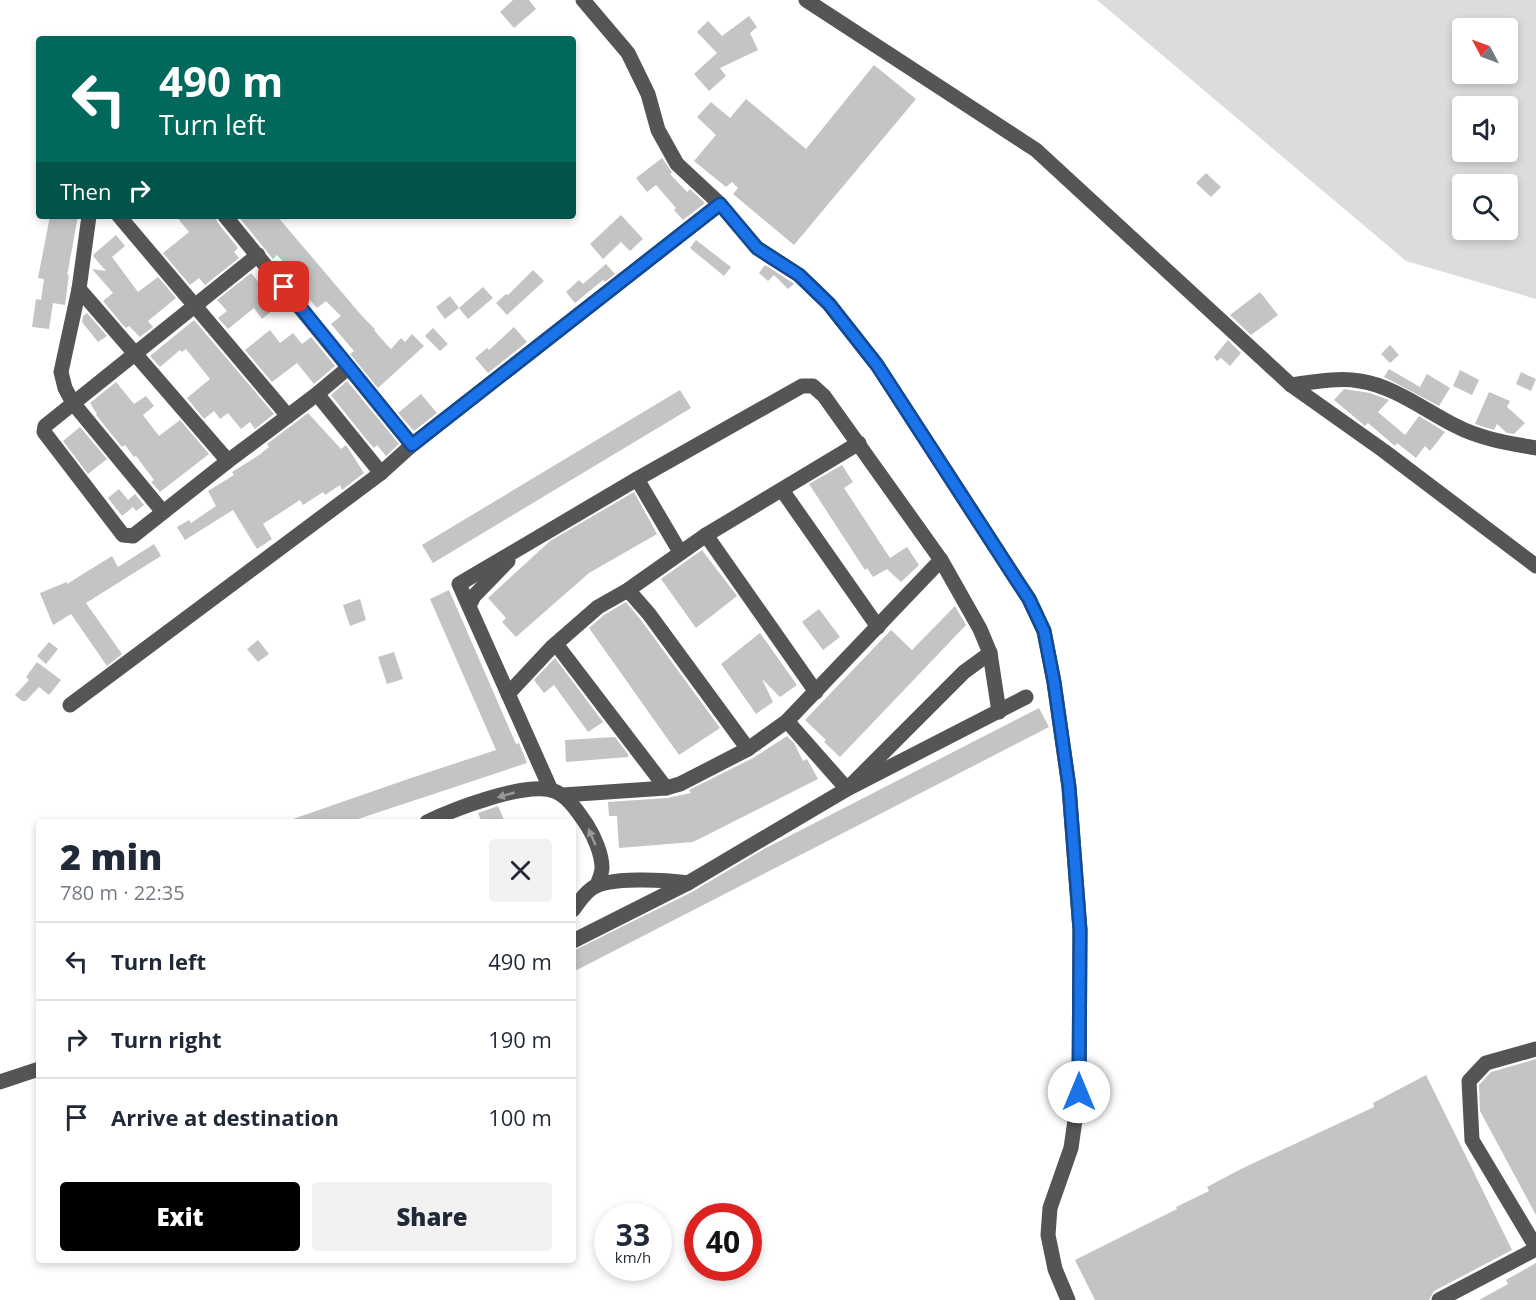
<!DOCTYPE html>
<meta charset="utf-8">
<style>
:root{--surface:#fff;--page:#f2f2f3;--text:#1f2937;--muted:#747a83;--line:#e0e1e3;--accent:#000}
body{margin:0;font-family:"Open Sans",sans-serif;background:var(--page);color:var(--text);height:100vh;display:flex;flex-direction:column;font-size:22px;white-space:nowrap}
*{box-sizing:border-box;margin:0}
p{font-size:20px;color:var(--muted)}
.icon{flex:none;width:33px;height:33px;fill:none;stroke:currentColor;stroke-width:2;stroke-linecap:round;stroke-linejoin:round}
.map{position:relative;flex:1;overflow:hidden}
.panel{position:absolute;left:36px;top:819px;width:540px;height:444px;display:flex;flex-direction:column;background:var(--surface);border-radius:6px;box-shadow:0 3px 9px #0003}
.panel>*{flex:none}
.guide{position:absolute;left:36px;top:36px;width:540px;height:183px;border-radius:6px;box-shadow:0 3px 9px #0003;background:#00695c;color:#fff;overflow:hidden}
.needle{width:39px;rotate:311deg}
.buttons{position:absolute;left:1452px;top:18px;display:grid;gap:12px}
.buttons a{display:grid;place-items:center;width:66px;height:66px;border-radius:6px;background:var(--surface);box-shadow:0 3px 9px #0003;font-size:30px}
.speed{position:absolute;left:594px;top:1203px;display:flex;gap:12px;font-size:30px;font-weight:700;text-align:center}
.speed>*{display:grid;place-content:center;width:78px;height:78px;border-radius:50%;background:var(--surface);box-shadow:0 3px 9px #0003;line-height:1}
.speed small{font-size:15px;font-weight:400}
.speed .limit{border:9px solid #d22;background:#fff;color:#111}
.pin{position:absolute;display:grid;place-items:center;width:51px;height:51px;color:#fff;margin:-26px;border-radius:12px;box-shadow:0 3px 9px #0006}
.me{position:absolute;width:66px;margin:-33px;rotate:0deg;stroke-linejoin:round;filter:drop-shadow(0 0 4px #0008)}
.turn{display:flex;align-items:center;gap:21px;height:126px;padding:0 24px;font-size:27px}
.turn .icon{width:78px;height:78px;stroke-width:2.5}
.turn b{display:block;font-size:42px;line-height:51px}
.then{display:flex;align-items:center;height:57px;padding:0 24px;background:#0003;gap:12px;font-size:22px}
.round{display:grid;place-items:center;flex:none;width:63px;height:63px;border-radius:6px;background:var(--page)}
.headline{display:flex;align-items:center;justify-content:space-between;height:102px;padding:0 24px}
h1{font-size:36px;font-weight:800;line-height:45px}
.cta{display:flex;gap:12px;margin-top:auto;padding:12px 24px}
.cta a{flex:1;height:69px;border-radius:6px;background:var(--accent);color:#fff;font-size:24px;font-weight:800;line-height:69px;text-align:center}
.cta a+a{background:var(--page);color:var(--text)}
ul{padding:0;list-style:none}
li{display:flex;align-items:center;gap:18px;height:78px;padding:0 24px;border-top:2px solid var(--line)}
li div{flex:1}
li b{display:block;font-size:22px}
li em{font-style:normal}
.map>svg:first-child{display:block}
</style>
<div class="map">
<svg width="1536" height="1300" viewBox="0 0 1536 1300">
<rect width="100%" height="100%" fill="#fff"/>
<!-- green -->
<path fill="#dcdcdc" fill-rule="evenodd" d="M1097,0H1536V299L1406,261ZM1462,28H1508V74H1462ZM1462,106H1508V152H1462ZM1462,184H1508V230H1462Z"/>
<!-- building -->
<g fill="#c4c4c4">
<polygon points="513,0 529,0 536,9 514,28 500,12"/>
<polygon points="749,16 757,27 750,33 758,50 720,68 726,76 709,91 694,74 717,53 697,32 708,21 722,36"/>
<polygon points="874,65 916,99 794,245 733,194 738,188 732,182 726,187 694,161 716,135 697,117 711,102 730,118 746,99 806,149"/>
<polygon points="662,158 672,172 670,174 687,192 690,189 705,203 683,220 674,210 676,208 656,185 647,192 636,178"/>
<polygon points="1206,173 1221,187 1211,197 1196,183"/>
<polygon points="621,215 643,239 630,251 621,242 603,259 590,244"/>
<polygon points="50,216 78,216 67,276 69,274 65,305 53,303 49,329 32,327 36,299 41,300 44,279 38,278"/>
<polygon points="176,216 215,216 217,222 238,248 234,252 239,258 205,285 199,278 190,285 163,253 189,232"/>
<polygon points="238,216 277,216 362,316 375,329 374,330 387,345 391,349 401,338 405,342 412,334 424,346 378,388 350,354 354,351 331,324 341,316 326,301 317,308 289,276 293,273 277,255 273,259"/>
<polygon points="116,235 125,246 112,257 138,292 158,277 176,298 148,321 153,327 140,337 129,326 126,328 122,324 103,301 113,293 92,269 106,271 93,256 94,254"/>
<polygon points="696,240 731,267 724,276 690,248"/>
<polygon points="606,264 615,274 605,282 603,280 575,303 566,292 579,280 583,284"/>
<polygon points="765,265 793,283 794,284 788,289 774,275 768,281 759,273"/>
<polygon points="533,270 544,281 507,315 496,303 506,294 508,295"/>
<polygon points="251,273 278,306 262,319 254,308 228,329 218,318 227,311 217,300"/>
<polygon points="483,287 493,298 468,319 459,308"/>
<polygon points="1260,292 1278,315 1251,335 1230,315"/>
<polygon points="450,296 459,308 445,319 436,307"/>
<polygon points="87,313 107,336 98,342 82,322 83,316"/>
<polygon points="194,320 274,414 255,429 250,422 241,429 228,413 220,419 214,411 204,419 187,398 210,379 186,349 182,352 180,350 160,367 150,356"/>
<polygon points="514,327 527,342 488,373 475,358 487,348 489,350"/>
<polygon points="433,328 448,344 440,351 425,336"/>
<polygon points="270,330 280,343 293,333 302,344 311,337 335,366 314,384 297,363 272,382 245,350"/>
<polygon points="1228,340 1241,353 1230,366 1221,358 1217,361 1214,357"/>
<polygon points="1390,345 1399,355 1390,363 1381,354"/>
<polygon points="1389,369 1420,387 1427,374 1450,388 1439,406 1384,377"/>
<polygon points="1460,370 1479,380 1472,395 1453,386"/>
<polygon points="1521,372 1536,379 1531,391 1516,384"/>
<polygon points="347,381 399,444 386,456 377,445 374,448 366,439 331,395"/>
<polygon points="116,382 134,404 146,396 154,406 143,415 159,436 180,420 209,454 160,492 151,482 154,480 136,456 134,457 125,445 122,447 96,415 97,414 90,403"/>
<polygon points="1344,389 1370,393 1389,400 1378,412 1405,435 1419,416 1445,432 1430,451 1425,446 1416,458 1397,443 1395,446 1368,423 1365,426 1334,400"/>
<polygon points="680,390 691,408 433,563 422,545"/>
<polygon points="1489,392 1510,401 1507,407 1525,423 1514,434 1507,433 1497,424 1494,430 1475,424"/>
<polygon points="421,394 437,413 414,431 398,413"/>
<polygon points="308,413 341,449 346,445 364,473 342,490 340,485 325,495 323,492 303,505 300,500 263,524 272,539 257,549 233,510 185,540 177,527 189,520 191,523 216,506 208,491 234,475 232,472 259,455 269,447 267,444"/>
<polygon points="80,427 107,459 88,474 63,441"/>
<polygon points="842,465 853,482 844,488 890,558 907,547 919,565 901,582 887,569 873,577 867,568 865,570 809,484"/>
<polygon points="119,489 128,500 135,494 144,505 136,511 133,507 122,516 108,498"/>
<polygon points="634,492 657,534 589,573 516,637 502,622 506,618 488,598 550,541"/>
<polygon points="154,544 161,556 86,603 122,654 107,666 71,614 53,625 40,593 67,582 67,584 112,556 118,567"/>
<polygon points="702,550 737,596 696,628 661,579"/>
<polygon points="449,590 516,744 519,743 527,763 349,822 290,822 290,820 414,777 496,750 430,599"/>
<polygon points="360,599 366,620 350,626 343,605"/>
<polygon points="626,602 641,620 720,728 679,755 589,628 604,615"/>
<polygon points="955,606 966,625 840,757 824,742 826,740 805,720 891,630 912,650"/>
<polygon points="819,609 840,637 823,650 802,622"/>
<polygon points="760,633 797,685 780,697 762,679 773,702 756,714 721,664"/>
<polygon points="258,640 269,654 258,662 247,649"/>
<polygon points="49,642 58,649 46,664 37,656"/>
<polygon points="394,652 403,679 387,684 378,657"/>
<polygon points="555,658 603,722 588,732 554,685 544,693 534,680"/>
<polygon points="37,662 61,680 49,695 39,687 26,701 22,701 15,695 29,680 26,677"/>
<polygon points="1039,708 1049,727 573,972 573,951 692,892 764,849"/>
<polygon points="787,736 794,743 803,761 807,759 818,779 693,842 619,848 617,816 609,816 608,802 667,798 691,793 689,790 753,758"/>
<polygon points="615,737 628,754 628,757 566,762 565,740"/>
<polygon points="498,806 505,822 482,822 478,813"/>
<polygon points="1536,1059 1536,1215 1480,1111 1479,1085 1491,1072"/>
<polygon points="1426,1075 1512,1250 1434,1291 1429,1300 1095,1300 1075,1260 1177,1209 1176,1207 1209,1191 1207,1187 1241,1169 1374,1107 1373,1103"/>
<polygon points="1536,1263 1536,1300 1479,1300 1508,1284 1506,1280"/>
</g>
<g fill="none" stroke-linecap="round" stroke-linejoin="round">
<!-- minor -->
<g stroke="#555" stroke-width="15">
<polyline points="583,0 628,53 648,94 658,130 677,164 720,204 757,248 799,275 829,304 877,365 1029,599 1044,631 1054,682 1069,787 1080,930 1079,1092 1071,1148 1050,1208 1048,1235 1055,1269 1068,1300"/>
<polyline points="806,0 1036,150 1291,385 1384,451 1536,566"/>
<polyline points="89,216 79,289 61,372 65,388 73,403 163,512"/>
<polyline points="119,216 288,416 317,394 381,473"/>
<polyline points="225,216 412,445"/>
<polyline points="258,255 45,426 44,432 123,535 133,536 228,461 288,416"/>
<polyline points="79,289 228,461"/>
<path d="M1291,385C1313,382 1338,377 1360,381C1394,386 1426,411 1456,426C1481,439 1509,443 1536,448"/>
<polyline points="317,394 348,368"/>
<polyline points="637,479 680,552"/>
<polyline points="782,490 878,627"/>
<polyline points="706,535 816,692"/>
<polyline points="628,590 649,614 748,749"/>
<polyline points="469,606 474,596 508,561"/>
<polyline points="556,644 666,788"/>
<polyline points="508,694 551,648 598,607 628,590 706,535 859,443"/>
<polyline points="70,705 381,473 412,445 720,204"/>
<polyline points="787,721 847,789 964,672 990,653"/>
<polyline points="551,790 459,584 637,479 802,386 813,386 824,396 941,560 980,629 990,653 999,712"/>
<polyline points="563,795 666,788 680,784 748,749 787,721 941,560"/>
<path d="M427,822C454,809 522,783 551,790C567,794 578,812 587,825C594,836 602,854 602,868C602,873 599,880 597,885"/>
<path d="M573,910C578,903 584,894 591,889C607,876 667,880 688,883"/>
<polyline points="573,941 688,883 847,789 1026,697"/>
<polyline points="1536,1049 1486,1063 1469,1081 1472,1140 1536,1247"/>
<polyline points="0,1082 39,1069"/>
<polyline points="1439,1300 1536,1249"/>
</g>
</g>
<!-- one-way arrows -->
<defs><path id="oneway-solid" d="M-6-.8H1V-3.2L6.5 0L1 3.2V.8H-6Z" transform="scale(1.5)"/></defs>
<g fill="#999">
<use href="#oneway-solid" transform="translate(506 795) rotate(164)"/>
<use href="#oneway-solid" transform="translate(592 837) rotate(-114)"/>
</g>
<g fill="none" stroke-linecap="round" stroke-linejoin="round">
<defs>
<polyline id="route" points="284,287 412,445 720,204 757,248 799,275 829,304 877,365 890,385 1017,581 1029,599 1044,631 1054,682 1069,787 1080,930 1079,1092"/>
</defs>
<!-- route casing -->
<use href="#route" stroke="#114b97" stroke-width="15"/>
<!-- route -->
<use href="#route" stroke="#1a73e8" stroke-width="10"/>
</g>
</svg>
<div class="buttons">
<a><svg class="needle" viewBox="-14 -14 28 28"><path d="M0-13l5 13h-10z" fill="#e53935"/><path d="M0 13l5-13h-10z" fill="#747a83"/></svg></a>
<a><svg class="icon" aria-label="sound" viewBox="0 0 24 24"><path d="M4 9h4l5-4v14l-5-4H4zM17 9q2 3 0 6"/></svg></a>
<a><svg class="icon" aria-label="search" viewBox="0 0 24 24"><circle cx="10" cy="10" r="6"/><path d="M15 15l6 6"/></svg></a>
</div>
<div class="speed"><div>33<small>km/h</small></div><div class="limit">40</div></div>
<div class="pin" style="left:284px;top:287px;background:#d93025"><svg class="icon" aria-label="arrive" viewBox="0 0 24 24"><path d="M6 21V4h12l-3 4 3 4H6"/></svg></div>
<svg class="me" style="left:1079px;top:1092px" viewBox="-20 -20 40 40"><circle r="19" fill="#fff"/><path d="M0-13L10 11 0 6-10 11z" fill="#1a73e8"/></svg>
<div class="guide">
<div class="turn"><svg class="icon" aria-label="left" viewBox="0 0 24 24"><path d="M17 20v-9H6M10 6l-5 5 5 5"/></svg><div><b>490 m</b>Turn left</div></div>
<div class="then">Then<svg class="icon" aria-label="right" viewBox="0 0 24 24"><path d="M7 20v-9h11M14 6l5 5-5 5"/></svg></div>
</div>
<section class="panel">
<div class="headline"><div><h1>2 min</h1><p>780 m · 22:35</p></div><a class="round"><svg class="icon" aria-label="close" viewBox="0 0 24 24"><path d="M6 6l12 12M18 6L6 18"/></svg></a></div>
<ul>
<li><svg class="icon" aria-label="left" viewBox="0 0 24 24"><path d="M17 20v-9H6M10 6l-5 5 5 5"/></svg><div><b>Turn left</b></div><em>490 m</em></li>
<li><svg class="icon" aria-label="right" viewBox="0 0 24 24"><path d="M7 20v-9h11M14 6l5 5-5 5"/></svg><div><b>Turn right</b></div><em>190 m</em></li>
<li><svg class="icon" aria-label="arrive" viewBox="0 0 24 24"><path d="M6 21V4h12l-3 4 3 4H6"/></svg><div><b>Arrive at destination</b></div><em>100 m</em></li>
</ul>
<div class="cta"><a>Exit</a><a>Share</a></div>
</section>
</div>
